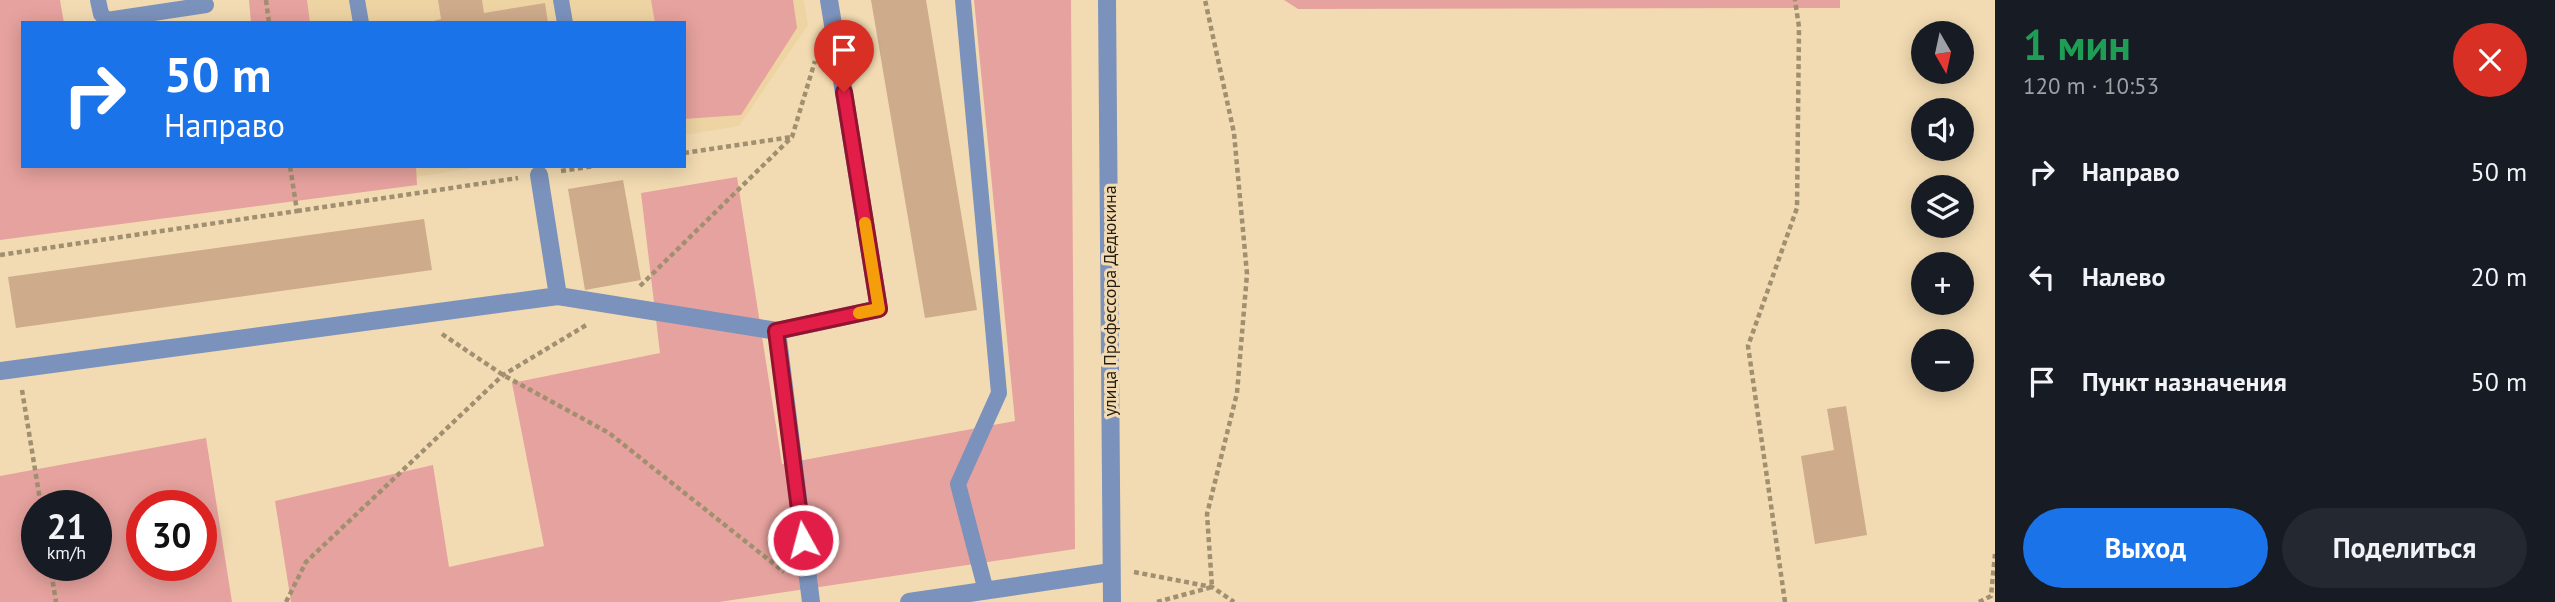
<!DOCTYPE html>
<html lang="ru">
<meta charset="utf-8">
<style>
:root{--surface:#171b24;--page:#242831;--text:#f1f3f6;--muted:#9ea1a6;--accent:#1a73e8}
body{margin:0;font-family:"PT Sans",sans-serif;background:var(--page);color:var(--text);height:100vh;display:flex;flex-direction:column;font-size:26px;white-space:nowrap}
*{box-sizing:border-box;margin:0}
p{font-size:23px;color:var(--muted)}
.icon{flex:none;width:38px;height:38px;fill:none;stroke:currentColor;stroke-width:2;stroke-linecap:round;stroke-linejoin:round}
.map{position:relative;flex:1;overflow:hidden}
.drawer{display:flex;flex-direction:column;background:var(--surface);width:560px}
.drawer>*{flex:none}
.hud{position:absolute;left:21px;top:21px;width:665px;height:147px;border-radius:0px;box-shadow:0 4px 18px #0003;background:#1a73e8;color:#fff;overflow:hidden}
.needle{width:46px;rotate:171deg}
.buttons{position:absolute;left:1911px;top:21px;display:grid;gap:14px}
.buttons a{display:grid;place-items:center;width:63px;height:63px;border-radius:50%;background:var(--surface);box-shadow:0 4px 18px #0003;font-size:35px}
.speed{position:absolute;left:21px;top:490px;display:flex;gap:14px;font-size:35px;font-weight:700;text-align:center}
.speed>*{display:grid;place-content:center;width:91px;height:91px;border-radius:50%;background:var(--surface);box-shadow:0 4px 18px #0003;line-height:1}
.speed small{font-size:18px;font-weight:400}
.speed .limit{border:10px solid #d22;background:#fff;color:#111}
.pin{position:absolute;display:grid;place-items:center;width:60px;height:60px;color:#fff;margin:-72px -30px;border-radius:50% 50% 50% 0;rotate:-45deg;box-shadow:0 0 7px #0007}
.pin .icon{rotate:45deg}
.me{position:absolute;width:77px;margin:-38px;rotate:353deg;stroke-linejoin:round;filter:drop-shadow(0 0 5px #0008)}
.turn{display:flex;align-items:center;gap:24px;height:147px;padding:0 28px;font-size:32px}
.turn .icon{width:91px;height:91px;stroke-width:2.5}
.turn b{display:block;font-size:49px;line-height:60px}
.round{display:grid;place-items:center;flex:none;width:74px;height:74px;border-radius:37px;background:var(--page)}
.overview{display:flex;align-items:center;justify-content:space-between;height:119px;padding:0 28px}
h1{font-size:42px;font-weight:700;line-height:52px;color:#1e9e55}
.primary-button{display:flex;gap:14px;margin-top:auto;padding:14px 28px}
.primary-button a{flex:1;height:80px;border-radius:42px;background:var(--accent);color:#fff;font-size:28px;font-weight:700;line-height:80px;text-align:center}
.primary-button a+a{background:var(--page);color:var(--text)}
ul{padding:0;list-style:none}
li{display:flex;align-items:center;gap:21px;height:105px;padding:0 28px}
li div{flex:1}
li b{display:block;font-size:26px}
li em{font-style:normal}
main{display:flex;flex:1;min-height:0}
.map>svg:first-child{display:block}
</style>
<main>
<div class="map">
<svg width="1995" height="602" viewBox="0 0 1995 602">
<rect width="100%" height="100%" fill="#f2dbb2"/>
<!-- built -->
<g fill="#eed4a3">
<polygon points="294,0 804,0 808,25 739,126 684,135 684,23 298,23"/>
<polygon points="320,166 484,166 323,192"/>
</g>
<!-- green -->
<g fill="#e6a29e" fill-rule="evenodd">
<polygon points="0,0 60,0 64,23 23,23 23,166 416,166 417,185 0,240"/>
<polygon points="249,0 307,0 310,23 251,23"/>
<polygon points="651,0 793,0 797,28 741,115 684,119 684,23 655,23"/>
<polygon points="974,0 1071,0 1075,549 719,602 291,602 275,501 433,465 449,567 544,546 512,383 660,353 641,193 737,177 782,464 1015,421"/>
<polygon points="1284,0 1840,0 1840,8 1298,9"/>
<path d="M206,438L232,602H0V476ZM37,506H96V565H37ZM142,506H201V565H142Z"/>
</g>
<!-- building -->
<g fill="#ceab8b">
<polygon points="438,0 482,0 484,13 545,3 548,23 426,23 441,19"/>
<polygon points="871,0 926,0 977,310 925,318"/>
<polygon points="623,180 641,280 585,290 568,189"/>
<polygon points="424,219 432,270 16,328 8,277"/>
<polygon points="1846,406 1867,535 1815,544 1801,456 1834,450 1827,409"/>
</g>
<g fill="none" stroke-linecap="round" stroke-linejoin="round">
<!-- path -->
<g stroke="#a08f70" stroke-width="4.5" stroke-dasharray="5 3.5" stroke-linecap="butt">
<polyline points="266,0 269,23"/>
<polyline points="684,153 791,137"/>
<polyline points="561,171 595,166"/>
<polyline points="297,211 518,178"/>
<polyline points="0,255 297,211 290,166"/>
<polyline points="640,286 792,137 815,61"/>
<polyline points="442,334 503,375 609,433 784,572"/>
<polyline points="22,390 41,506"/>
<polyline points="50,565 56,602"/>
<polyline points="1134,572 1212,587 1234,602"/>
<polyline points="286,602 306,562 503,375 588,324"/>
<polyline points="1157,602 1212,587 1207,514 1237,393 1247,274 1234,133 1205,0"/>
<polyline points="1785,602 1748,346 1797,208 1799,27 1795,0"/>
<polyline points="1979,602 1991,596 1995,554"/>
</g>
<!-- service -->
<g stroke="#7b92bc" stroke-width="16">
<polyline points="98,0 101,14 107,20 206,5"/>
<polyline points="357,0 361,23"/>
<polyline points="561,0 565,23"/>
<polyline points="963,0 999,393 958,484 986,591"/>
</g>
<!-- minor -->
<g stroke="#7b92bc" stroke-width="18">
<polyline points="1107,0 1112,602"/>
<polyline points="558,296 777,331"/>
<polyline points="0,371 558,296 539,175"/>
<polyline points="811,602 777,331 879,309 829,0"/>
<polyline points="909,602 1111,572"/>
</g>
</g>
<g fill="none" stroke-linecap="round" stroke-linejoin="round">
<defs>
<polyline id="route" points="803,540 776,331 879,309 844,92"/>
</defs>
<!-- route casing -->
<use href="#route" stroke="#92132f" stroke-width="18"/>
<!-- route -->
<use href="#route" stroke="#e11d48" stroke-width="12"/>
<!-- slow -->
<polyline stroke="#f59e0b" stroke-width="12" points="859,313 879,309 865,223"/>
</g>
<g text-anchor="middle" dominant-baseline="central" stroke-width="6" stroke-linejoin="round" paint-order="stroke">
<!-- street labels -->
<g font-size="18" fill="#251d0d" stroke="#f2dbb2">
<text transform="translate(1109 301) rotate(-90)">улица Профессора Дедюкина</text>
</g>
</g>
</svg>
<div class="buttons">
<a><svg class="needle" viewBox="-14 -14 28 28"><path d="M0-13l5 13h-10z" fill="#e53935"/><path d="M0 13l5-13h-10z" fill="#9ea1a6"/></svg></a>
<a><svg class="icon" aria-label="sound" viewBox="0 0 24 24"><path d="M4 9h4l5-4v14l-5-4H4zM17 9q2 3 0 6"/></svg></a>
<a><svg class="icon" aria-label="layers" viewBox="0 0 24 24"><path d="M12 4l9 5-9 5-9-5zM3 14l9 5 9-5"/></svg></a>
<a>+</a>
<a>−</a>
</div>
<div class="speed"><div>21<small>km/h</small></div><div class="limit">30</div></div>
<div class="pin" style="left:844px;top:92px;background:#d93025"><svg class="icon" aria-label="arrive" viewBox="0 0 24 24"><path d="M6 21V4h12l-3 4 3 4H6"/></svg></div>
<svg class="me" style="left:803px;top:540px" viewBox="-20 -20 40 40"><circle r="17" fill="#e11d48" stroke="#fff" stroke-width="3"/><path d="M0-11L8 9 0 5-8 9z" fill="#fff"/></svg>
<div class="hud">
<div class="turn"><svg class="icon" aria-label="right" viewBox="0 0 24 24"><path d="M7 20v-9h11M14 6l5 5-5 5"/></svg><div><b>50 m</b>Направо</div></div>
</div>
</div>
<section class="drawer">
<div class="overview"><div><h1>1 мин</h1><p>120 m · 10:53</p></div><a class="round" style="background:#d93025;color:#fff"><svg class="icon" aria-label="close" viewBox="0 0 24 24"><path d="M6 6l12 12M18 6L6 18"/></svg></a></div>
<ul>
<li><svg class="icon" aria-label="right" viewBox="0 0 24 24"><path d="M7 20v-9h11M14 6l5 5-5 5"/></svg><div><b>Направо</b></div><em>50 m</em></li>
<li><svg class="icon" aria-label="left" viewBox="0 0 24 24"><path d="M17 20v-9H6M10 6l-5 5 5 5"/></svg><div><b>Налево</b></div><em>20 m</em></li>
<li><svg class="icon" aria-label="arrive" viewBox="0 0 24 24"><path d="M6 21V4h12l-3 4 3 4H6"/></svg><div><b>Пункт назначения</b></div><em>50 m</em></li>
</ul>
<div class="primary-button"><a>Выход</a><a>Поделиться</a></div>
</section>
</main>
